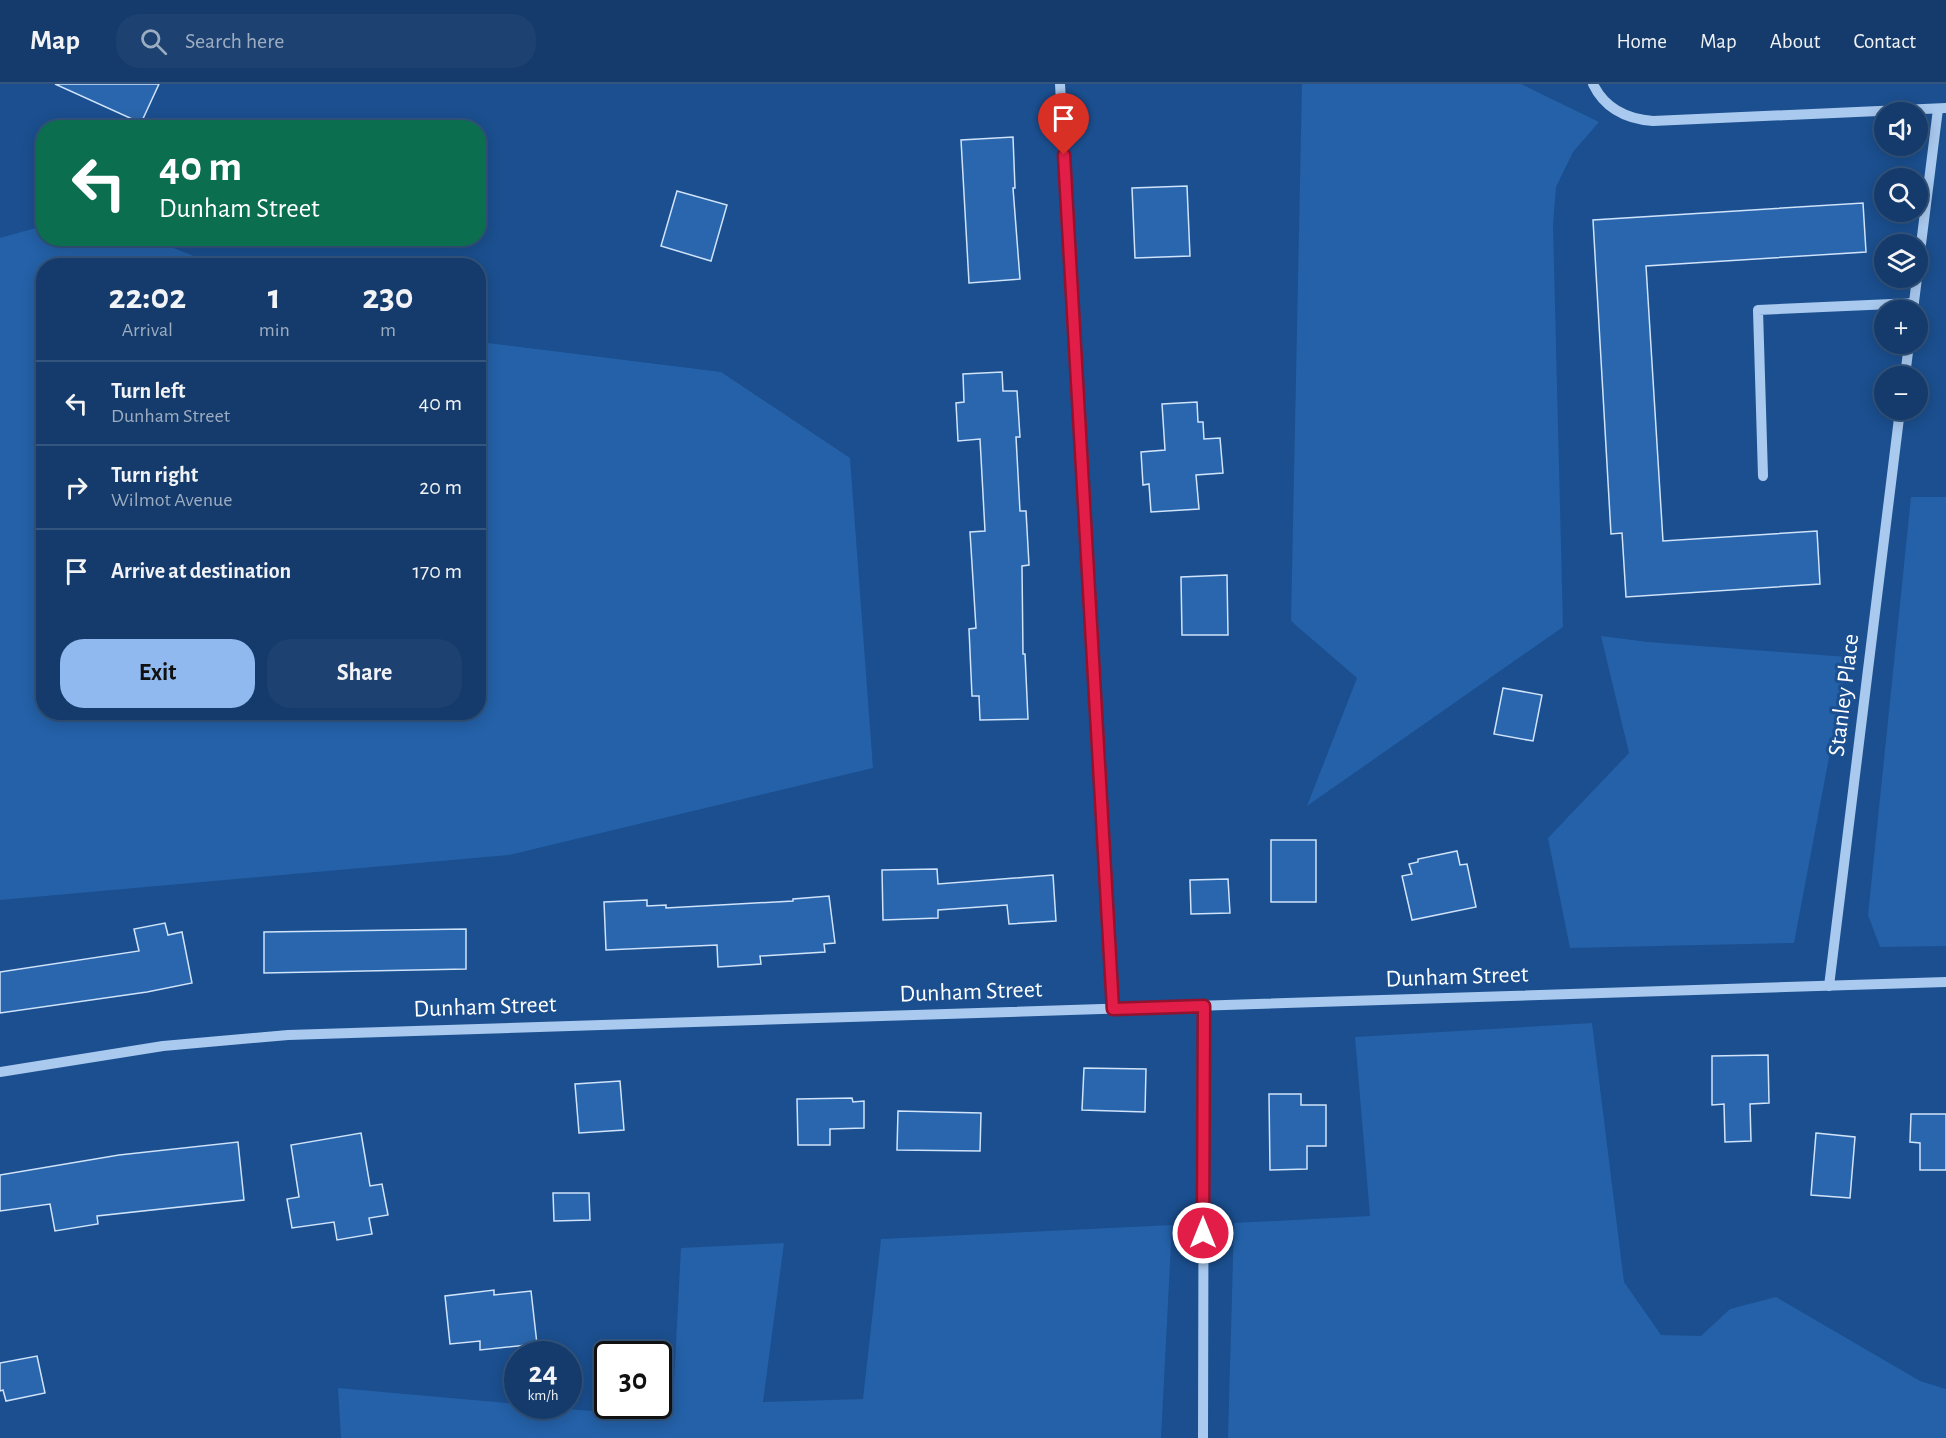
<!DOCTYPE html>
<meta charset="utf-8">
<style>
:root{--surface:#143b6b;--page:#1d4271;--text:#f1f3f6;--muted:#9dadc1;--line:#33557e;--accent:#90b9f0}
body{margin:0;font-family:"Alegreya Sans",sans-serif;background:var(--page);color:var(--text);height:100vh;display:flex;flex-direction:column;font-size:22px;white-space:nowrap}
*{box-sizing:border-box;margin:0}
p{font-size:20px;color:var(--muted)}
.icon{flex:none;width:33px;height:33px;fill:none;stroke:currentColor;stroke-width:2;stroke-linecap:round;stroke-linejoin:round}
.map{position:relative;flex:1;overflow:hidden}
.side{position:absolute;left:36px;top:174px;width:450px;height:462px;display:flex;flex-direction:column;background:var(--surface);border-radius:24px;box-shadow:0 3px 15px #0003,0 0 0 2px var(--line)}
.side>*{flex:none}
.banner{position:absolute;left:36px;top:36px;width:450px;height:126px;border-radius:24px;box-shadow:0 3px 15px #0003,0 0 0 2px var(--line);background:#0b6e4f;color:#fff;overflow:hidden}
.tools{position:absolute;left:1874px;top:18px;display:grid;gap:12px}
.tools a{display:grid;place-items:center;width:54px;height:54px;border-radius:50%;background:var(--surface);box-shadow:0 3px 15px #0003,0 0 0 2px var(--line);font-size:30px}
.speed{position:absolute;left:504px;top:1257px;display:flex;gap:12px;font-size:30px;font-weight:700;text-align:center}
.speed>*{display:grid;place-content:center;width:78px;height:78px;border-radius:50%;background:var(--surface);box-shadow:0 3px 15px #0003,0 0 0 2px var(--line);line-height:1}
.speed small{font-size:15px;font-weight:400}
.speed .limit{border:3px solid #111;border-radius:9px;background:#fff;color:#111}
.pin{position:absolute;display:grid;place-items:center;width:51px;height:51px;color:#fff;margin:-62px -26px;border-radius:50% 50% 50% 0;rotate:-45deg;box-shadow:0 0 6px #0007}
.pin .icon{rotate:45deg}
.me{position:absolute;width:66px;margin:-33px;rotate:0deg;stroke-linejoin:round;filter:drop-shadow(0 0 4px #0008)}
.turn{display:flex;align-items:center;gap:21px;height:126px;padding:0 24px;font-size:27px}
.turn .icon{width:78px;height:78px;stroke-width:2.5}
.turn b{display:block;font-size:42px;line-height:51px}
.eta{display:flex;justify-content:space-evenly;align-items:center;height:102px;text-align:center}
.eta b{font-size:36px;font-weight:700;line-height:42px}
.cta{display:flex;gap:12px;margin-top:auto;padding:12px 24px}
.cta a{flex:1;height:69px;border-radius:24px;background:var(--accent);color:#111;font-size:24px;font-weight:700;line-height:69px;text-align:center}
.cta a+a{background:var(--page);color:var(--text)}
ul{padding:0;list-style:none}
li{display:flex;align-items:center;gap:18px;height:84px;padding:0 24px;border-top:2px solid var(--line)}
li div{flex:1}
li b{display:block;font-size:22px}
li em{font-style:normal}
header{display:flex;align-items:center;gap:36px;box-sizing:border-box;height:84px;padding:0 30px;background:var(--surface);border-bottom:2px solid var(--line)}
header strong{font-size:28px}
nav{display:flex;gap:33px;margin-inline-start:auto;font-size:21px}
.search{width:420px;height:54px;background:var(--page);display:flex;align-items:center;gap:15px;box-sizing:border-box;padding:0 21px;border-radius:24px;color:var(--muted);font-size:22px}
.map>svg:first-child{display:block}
</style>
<header>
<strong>Map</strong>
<div class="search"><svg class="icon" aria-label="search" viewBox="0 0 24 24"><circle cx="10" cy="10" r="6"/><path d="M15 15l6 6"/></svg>Search here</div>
<nav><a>Home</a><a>Map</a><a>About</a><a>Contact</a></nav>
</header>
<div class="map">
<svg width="1946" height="1354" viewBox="0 0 1946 1354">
<rect width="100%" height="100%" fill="#1b4f8f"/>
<!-- green -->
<g fill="#2461a8">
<polygon points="1302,0 1521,0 1599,38 1573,68 1556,103 1553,141 1563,543 1307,722 1357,594 1291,537"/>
<polygon points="43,142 44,154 151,155 216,181 44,182 44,628 478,628 479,258 721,288 850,374 873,684 509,771 0,816 0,154"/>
<polygon points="1911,413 1946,413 1946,862 1880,863 1868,831"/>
<polygon points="1601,552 1648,558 1848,573 1794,859 1570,864 1548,754 1629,669"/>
<polygon points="1592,939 1624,1198 1661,1251 1701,1252 1730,1225 1776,1213 1920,1297 1946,1305 1946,1354 1228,1354 1234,1139 1370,1132 1355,953"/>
<polygon points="1172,1141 1161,1354 341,1354 338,1304 517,1320 518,1322 624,1329 673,1317 681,1164 784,1159 763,1318 863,1315 881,1155"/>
</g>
<!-- building -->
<g fill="#2a66ad" stroke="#cfe3fa" stroke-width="1.5">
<polygon points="55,0 159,0 141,39"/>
<polygon points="1013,53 1015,104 1013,104 1020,195 969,199 961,56"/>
<polygon points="1187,102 1190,172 1135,174 1132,104"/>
<polygon points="677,107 727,121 711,177 661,162"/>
<polygon points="1863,119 1866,168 1646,182 1663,457 1817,447 1820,500 1626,513 1622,449 1611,450 1593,136"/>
<polygon points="1002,288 1003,307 1017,307 1020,353 1016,353 1020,427 1026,427 1029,481 1022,482 1023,570 1025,570 1028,635 980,636 979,612 972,612 969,545 976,544 970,448 985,447 980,355 958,357 956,319 964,318 963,290"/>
<polygon points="1197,318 1198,338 1203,338 1204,355 1220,354 1223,389 1196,391 1199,425 1151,428 1149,400 1143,401 1141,368 1165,366 1162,320"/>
<polygon points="1227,491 1228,551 1182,551 1181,493"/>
<polygon points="1503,604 1542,611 1533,657 1494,650"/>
<rect x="1271" y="756" width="45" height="62"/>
<polygon points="1457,767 1460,781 1467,780 1476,823 1412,836 1402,792 1412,790 1409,780 1418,778 1418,775"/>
<polygon points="937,785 938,800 1053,791 1056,837 1009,840 1007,821 938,826 938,834 883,836 882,786"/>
<polygon points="1228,795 1230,829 1191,830 1190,796"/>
<polygon points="829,812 835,859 824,860 825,868 760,872 761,880 718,883 717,861 606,866 604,818 647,816 647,822 666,821 666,824 793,817 793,815"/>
<polygon points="165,839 168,851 182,848 192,899 147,908 0,929 0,888 139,867 134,845"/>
<polygon points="466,845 466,885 264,889 264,848"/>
<polygon points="1768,971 1769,1019 1750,1020 1751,1057 1725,1058 1724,1020 1712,1021 1712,972"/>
<polygon points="1084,984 1146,985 1145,1028 1082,1026"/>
<polygon points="620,997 624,1046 579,1049 575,1000"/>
<polygon points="1269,1010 1301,1010 1301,1021 1326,1021 1326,1062 1307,1062 1307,1085 1270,1086"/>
<polygon points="852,1014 853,1018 864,1017 864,1044 830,1045 830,1061 798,1061 797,1015"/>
<polygon points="898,1027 981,1029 980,1067 897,1066"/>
<polygon points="1911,1030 1946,1030 1946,1086 1920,1086 1920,1059 1910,1058"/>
<polygon points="361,1049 370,1102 382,1100 388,1131 369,1134 372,1150 337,1156 334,1138 292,1144 287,1115 299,1113 291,1061"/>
<polygon points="1816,1049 1855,1053 1850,1114 1811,1111"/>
<polygon points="238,1058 244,1116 97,1132 98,1140 55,1147 50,1120 0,1127 0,1091 119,1071"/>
<polygon points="553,1109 589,1109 590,1136 554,1137"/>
<polygon points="494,1206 494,1211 531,1207 537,1260 480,1266 480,1257 450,1260 445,1212"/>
<polygon points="37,1272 45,1309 6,1317 3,1306 0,1307 0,1279"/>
</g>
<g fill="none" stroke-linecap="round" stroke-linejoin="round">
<!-- minor -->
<g stroke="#a9c9ee" stroke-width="10">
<polyline points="1060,0 1113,925"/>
<path d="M1593,0C1605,25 1627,35 1653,37L1946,24"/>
<polyline points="1917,192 1938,25"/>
<polyline points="1913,226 1917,194"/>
<polyline points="1905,292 1909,260"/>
<polyline points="1763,392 1758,226 1914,219"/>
<polyline points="1829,902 1900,326"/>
<polyline points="0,988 163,962 288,951 1946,898"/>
<polyline points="1203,1354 1204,922"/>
</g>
</g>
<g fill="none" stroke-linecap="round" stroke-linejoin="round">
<defs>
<polyline id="route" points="1064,71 1113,925 1204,922 1203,1149"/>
</defs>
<!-- route casing -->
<use href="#route" stroke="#92132f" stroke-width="15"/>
<!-- route -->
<use href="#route" stroke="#e11d48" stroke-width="10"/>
</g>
<g text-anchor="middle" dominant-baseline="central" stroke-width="6" stroke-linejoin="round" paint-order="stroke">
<!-- street labels -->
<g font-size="24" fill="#fff" stroke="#1b4f8f">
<text transform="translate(1844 611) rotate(-83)">Stanley Place</text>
<text transform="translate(1457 893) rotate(-2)">Dunham Street</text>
<text transform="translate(971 908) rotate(-2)">Dunham Street</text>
<text transform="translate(485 923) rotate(-2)">Dunham Street</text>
</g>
</g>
</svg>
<div class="tools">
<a><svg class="icon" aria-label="sound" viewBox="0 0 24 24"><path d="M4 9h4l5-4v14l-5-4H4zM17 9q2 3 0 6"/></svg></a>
<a><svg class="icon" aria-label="search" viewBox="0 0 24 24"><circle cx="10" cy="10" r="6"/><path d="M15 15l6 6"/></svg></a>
<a><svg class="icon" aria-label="layers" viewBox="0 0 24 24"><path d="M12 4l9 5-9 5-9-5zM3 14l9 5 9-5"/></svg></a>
<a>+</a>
<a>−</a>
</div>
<div class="speed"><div>24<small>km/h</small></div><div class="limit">30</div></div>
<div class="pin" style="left:1064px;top:71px;background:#d93025"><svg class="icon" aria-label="arrive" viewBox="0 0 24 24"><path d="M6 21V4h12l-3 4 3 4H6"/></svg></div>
<svg class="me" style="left:1203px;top:1149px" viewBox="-20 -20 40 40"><circle r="17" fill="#e11d48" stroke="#fff" stroke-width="3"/><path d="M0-11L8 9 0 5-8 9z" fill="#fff"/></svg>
<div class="banner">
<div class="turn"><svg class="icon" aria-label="left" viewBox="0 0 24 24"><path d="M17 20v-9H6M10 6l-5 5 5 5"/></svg><div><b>40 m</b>Dunham Street</div></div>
</div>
<section class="side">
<div class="eta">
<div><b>22:02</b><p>Arrival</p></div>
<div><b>1</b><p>min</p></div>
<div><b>230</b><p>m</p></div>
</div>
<ul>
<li><svg class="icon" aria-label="left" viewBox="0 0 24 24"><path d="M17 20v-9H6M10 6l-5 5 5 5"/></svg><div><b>Turn left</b><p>Dunham Street</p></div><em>40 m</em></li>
<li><svg class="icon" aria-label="right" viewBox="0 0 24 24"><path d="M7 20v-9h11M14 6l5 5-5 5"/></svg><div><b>Turn right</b><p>Wilmot Avenue</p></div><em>20 m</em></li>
<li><svg class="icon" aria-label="arrive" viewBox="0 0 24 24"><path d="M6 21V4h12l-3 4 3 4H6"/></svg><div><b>Arrive at destination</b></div><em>170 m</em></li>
</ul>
<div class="cta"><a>Exit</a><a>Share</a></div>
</section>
</div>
